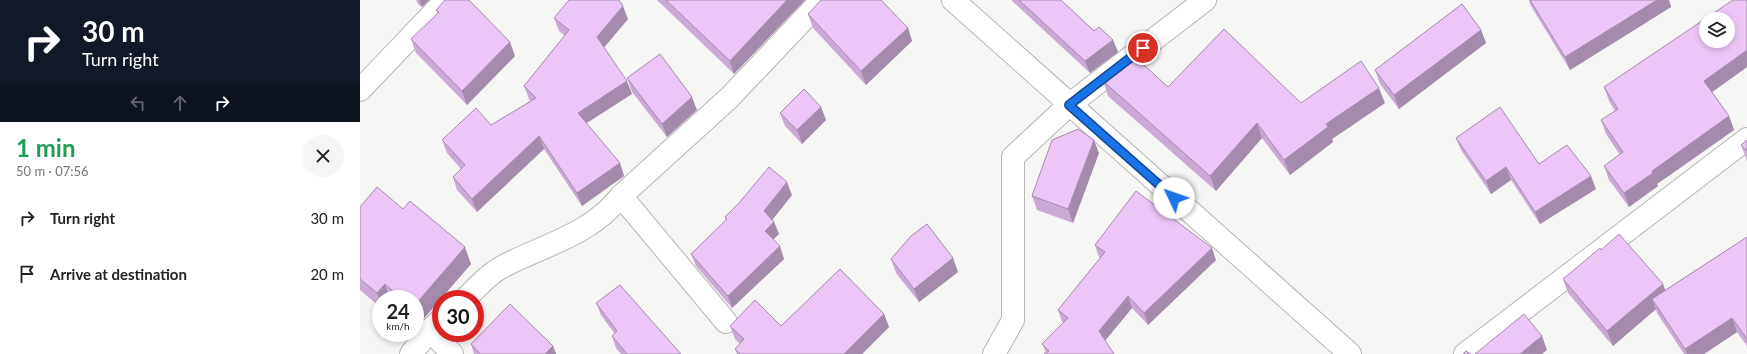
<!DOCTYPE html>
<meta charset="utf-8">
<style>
:root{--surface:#fff;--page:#f6f6f6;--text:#222;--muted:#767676}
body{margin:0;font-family:Lato,sans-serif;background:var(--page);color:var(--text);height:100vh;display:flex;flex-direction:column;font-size:15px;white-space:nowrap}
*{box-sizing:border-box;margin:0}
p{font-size:13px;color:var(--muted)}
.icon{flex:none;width:22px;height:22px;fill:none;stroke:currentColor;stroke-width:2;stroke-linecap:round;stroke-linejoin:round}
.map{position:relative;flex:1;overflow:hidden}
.sheet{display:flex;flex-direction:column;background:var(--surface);width:360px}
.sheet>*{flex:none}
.banner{background:#111827;color:#fff;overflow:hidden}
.controls{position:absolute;left:1339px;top:12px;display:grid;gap:8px}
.controls a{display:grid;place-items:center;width:36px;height:36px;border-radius:50%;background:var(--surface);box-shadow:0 2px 6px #0003;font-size:20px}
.speed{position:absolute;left:12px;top:290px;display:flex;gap:8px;font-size:20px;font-weight:700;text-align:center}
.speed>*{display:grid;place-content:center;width:52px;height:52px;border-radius:50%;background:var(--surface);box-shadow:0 2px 6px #0003;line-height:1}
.speed small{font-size:10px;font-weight:400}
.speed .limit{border:6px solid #d22;background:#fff;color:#111}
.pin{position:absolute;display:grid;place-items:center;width:34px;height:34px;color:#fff;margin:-17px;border:2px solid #fff;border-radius:50%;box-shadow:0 1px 4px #0007}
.me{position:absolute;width:44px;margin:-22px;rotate:312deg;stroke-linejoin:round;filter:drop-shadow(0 0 3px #0008)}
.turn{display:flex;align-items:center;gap:14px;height:84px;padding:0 16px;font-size:18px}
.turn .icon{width:52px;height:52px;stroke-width:2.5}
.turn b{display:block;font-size:28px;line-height:34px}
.lanes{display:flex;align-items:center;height:38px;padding:0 16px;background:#0003;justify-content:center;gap:20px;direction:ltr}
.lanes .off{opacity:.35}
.round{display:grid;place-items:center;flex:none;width:42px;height:42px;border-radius:21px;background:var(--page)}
.head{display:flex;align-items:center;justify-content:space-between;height:68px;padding:0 16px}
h1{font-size:24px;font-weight:700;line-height:30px;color:#1e9e55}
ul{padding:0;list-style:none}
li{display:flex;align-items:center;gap:12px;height:56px;padding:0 16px}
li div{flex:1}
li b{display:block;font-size:15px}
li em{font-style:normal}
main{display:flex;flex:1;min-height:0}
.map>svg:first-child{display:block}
</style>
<main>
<section class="sheet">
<div class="banner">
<div class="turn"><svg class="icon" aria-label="right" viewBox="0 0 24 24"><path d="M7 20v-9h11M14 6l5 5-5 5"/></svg><div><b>30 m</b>Turn right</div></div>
<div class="lanes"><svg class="icon off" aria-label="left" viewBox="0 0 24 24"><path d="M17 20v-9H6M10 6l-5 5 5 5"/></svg><svg class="icon off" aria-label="ahead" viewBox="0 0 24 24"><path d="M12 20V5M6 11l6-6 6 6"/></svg><svg class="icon" aria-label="right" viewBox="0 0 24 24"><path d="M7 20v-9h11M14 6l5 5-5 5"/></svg></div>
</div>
<div class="head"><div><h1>1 min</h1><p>50 m · 07:56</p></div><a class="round"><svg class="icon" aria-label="close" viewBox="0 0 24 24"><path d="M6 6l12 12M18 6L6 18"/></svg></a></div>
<ul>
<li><svg class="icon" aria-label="right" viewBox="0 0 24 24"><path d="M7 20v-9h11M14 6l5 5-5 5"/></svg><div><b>Turn right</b></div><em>30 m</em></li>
<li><svg class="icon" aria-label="arrive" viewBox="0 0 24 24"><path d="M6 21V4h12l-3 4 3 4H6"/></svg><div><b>Arrive at destination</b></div><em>20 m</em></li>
</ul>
</section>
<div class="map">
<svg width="1387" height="354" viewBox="0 0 1387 354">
<rect width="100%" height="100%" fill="#f6f7f4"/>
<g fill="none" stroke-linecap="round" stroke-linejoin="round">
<defs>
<g id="street">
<polyline points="593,0 990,354"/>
<polyline points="0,90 86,0"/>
<polyline points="261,196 366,322"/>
<path d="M105,299C116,289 128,274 142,267C185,244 229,236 261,196L369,98L462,0"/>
<polyline points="70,330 92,354"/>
<polyline points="51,354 70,330 81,320"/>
<polyline points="634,354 653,320 653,157 709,105 845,0"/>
<polyline points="1105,354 1387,139"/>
</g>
</defs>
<!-- street casing -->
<use href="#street" stroke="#b5b7b4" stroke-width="24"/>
<!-- street -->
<use href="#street" stroke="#fff" stroke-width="22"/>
</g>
<!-- wall -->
<g fill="#caaad4">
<polygon points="56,0 69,0 62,7 58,4"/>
<polygon points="297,0 445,0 374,74"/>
<polygon points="651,0 701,0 734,31 753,40 758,52 730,73"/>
<polygon points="1169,0 1309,0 1311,7 1210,70 1171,6"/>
<polygon points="76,10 155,56 107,105 56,53 51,39 78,14"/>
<polygon points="448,14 548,28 552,41 506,85 453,28"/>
<polygon points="194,18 268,19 244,47 272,94 226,123 260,163 264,176 222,206 184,149 117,212 97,190 93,177 101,169 87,153 82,140 131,125 171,101 169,99 164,86 205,36 199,31"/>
<polygon points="1121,30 1126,43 1039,109 1020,84 1015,70"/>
<polygon points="1387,67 1352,92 1369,116 1374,130 1297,184 1298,186 1269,207 1249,180 1244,166 1260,155 1246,134 1241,120 1255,111 1249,101 1244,87"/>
<polygon points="743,75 808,87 941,103 1025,103 972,139 973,142 930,175 902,138 856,191 748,96 743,81 744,80"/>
<polygon points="267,78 337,110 307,137 272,92"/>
<polygon points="461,107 466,120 442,144 425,126 420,113"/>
<polygon points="1096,138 1179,164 1236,189 1180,224 1151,180 1131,194 1101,150"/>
<polygon points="1387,140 1387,161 1381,145"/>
<polygon points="739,153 713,223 677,210 672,196"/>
<polygon points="432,195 412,220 414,222 419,234 413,240 424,259 372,308 336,266 331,254 366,221 365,217"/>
<polygon points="0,207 43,209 111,264 59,324 55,321 55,299 21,299 21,308 0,290"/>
<polygon points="1387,237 1387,346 1377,332 1344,354 1324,354 1297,313 1296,309 1253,346 1208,293 1203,279 1241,250 1303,284 1305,290"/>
<polygon points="735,245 856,260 788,325 772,308 745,341 686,353 682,344 703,323 702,322 698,310 740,258 739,257"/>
<polygon points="531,259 598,272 559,302 536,273"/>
<polygon points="236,303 321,354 261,354 256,348 252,336 255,334 241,315"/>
<polygon points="524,314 529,327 502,354 377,354 375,349 380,344 375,339 370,326 421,326"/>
<polygon points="111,344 193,346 196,354 114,354"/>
</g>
<!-- shaded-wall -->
<g fill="#a48bac">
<polygon points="59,0 69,0 62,7"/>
<polygon points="427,0 445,0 374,74 370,61"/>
<polygon points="1297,0 1309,0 1311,7 1210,70 1205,57"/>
<polygon points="263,6 268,19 242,50 237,37"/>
<polygon points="548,28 552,41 506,85 501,71"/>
<polygon points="1121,30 1126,43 1039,109 1034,95"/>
<polygon points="753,40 758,52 730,73 725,61"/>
<polygon points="150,42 155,56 107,105 102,91"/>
<polygon points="1387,50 1387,67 1348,95 1344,81"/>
<polygon points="267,81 272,94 222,126 218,113"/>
<polygon points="1019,88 1025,103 972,139 973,142 930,175 924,160 966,124"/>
<polygon points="332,97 337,110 307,137 302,124"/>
<polygon points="461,107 466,120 442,144 437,130"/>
<polygon points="1369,116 1374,130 1297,184 1298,186 1269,207 1264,193 1292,171"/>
<polygon points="897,123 902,138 856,191 850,176"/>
<polygon points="179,136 184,149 117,212 112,199"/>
<polygon points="734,140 739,153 713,223 708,209"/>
<polygon points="260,163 264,176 222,206 217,193"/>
<polygon points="1146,167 1151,180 1131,194 1126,181"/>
<polygon points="1231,176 1236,189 1180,224 1175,212"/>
<polygon points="427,182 432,195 409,224 404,211"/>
<polygon points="414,222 419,234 409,243 405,231"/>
<polygon points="420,246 424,259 372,308 368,296"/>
<polygon points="105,247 111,264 59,324 55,314 55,305"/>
<polygon points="852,248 856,260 788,325 784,313"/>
<polygon points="593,258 598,272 559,302 554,289"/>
<polygon points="25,284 30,299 21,299 21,304 17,293"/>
<polygon points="1303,284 1308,299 1292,299 1296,309 1253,346 1247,331"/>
<polygon points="768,296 772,308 743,343 739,331"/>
<polygon points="524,314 529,327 502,354 484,354"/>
<polygon points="1372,318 1377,332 1344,354 1327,354 1325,349"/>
<polygon points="1182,336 1187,350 1182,354 1160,354"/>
<polygon points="193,346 196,354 185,354"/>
</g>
<!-- building -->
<g fill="#ebc6f6" stroke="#a48bac" fill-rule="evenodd">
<polygon points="85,0 109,0 150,42 102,91 51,39 79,12 76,10"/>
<polygon points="209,0 259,0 263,6 237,37 267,81 218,113 260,163 217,193 179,136 112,199 93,177 105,165 82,140 116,108 131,125 176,98 164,86 209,30 194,18"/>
<polygon points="306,0 427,0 370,61"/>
<polygon points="461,0 521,0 548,28 501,71 448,14"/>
<polygon points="659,0 701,0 734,31 739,27 753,40 725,61"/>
<polygon points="1170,0 1297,0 1205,57"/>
<path d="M1373,0H1387V50L1344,81L1369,116L1292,171L1293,173L1264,193L1244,166L1263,152L1241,120L1258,109L1244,87ZM1346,19H1368V41H1346Z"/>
<polygon points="1102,4 1121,30 1034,95 1015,70"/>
<polygon points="864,29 941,103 1001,61 1019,88 966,124 968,127 924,160 897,123 850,176 743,81 746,79 743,75 771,53 808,87"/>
<polygon points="300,54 332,97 302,124 267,78"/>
<polygon points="444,89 461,107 437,130 420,113"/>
<polygon points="1140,107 1179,164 1207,145 1231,176 1175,212 1146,167 1126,181 1096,138"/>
<polygon points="718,129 734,140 708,209 672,196 692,140"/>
<polygon points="1387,140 1387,151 1381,145"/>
<polygon points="409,167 427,182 404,211 414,222 405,231 420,246 368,296 331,254 367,219 365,217 379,203"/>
<polygon points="17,187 43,209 50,201 105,247 55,305 55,299 42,299 25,284 17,293 0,279 0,207"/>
<polygon points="776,191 852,248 784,313 768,296 739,331 754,354 684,354 689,351 682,344 708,318 698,310 745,252 735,245"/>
<polygon points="567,224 593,258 554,289 531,259 551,236"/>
<polygon points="1259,234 1303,284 1247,331 1203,279 1240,248 1241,250"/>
<polygon points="1387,237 1387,339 1372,318 1325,349 1292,299"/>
<polygon points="480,269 524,314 484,354 380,354 375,349 384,339 370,326 395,300 421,326"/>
<polygon points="260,285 321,354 267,354 252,336 257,331 236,303"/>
<polygon points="150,304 193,346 185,354 120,354 111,344"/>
<polygon points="1164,314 1182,336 1160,354 1115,354"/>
<polygon points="1106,351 1111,354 1103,354"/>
</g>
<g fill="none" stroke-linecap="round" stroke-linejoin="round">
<defs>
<polyline id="route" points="783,48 709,105 814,198"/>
</defs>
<!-- route casing -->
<use href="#route" stroke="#114b97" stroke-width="10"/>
<!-- route -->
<use href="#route" stroke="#1a73e8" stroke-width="7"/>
</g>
</svg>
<div class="controls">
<a><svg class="icon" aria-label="layers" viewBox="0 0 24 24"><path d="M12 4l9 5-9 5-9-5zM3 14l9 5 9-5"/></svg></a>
</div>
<div class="speed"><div>24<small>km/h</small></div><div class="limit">30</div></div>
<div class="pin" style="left:783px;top:48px;background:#d93025"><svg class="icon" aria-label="arrive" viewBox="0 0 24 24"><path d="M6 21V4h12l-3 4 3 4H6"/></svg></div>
<svg class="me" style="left:814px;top:198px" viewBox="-20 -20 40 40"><circle r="19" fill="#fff"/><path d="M0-13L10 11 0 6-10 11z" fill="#1a73e8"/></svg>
</div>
</main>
